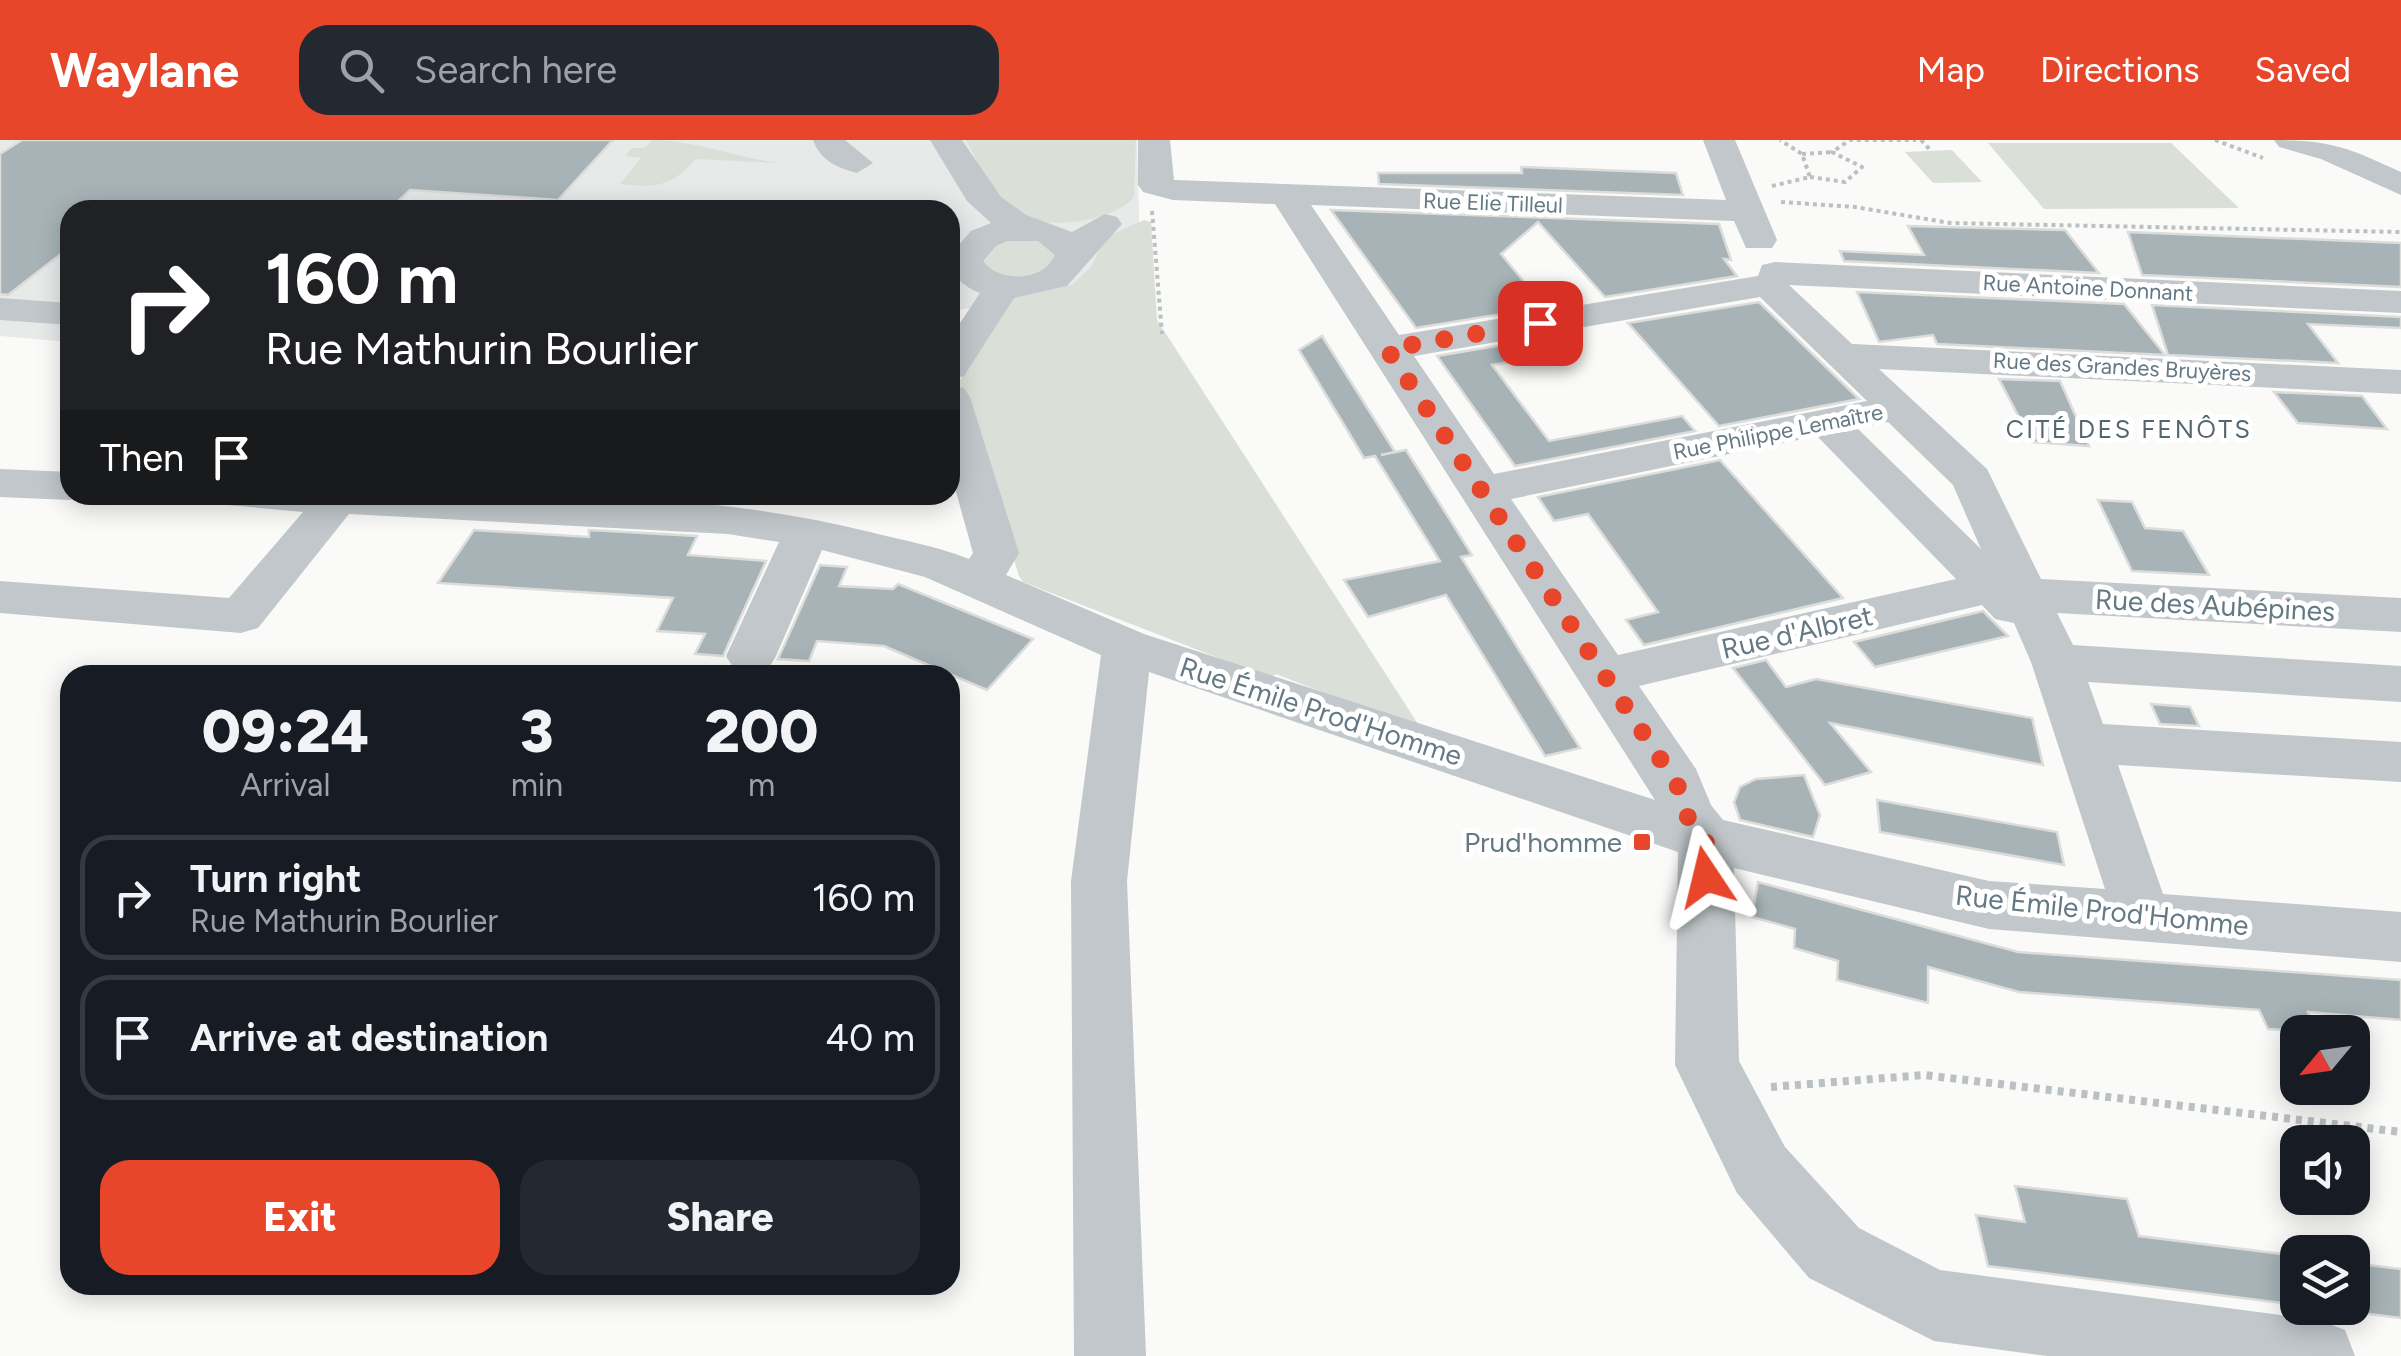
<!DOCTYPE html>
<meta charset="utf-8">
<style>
:root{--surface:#171b24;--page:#242831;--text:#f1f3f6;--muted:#9ea1a6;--line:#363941;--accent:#e7462b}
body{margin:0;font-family:Figtree,sans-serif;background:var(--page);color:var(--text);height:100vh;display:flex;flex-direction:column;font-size:38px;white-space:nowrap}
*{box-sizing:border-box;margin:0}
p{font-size:32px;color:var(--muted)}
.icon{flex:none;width:55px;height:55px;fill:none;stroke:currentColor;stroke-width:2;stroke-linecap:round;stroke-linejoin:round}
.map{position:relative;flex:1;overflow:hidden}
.details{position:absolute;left:60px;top:525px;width:900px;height:630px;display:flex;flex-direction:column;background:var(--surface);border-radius:30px;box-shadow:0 5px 25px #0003}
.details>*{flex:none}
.guide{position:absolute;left:60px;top:60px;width:900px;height:305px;border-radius:30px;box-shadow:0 5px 25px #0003;background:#202124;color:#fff;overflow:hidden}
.needle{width:65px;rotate:241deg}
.buttons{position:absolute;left:2280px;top:875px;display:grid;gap:20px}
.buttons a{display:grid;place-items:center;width:90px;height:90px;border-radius:20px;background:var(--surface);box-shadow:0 5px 25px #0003;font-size:50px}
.pin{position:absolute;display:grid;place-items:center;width:85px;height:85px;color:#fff;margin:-42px;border-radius:20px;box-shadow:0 5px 15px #0006}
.me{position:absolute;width:110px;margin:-55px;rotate:350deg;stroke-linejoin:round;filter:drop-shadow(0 0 8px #0008)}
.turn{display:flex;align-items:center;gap:35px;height:210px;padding:0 40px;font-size:45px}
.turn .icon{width:130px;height:130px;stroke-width:2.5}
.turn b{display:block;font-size:70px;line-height:85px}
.then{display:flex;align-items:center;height:95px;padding:0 40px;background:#0003;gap:20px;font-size:38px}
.eta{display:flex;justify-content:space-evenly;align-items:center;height:170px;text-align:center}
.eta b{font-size:60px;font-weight:800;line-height:70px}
.button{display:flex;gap:20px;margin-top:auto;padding:20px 40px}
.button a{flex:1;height:115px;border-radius:30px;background:var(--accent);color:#fff;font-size:40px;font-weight:800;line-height:115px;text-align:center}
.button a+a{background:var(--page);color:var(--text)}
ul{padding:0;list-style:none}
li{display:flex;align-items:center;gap:30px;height:125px;margin:0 20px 15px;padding:0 20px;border:5px solid var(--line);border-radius:30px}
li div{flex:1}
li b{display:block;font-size:38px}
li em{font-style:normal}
header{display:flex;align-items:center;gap:60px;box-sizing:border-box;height:140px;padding:0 50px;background:var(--accent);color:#fff}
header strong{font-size:48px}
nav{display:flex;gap:55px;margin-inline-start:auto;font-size:35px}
.search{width:700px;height:90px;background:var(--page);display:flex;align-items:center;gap:25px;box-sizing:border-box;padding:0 35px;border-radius:30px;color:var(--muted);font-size:38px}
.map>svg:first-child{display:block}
</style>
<header>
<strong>Waylane</strong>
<div class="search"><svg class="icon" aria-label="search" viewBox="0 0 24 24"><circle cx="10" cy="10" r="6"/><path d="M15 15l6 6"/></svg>Search here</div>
<nav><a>Map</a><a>Directions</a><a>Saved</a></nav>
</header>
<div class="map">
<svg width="2401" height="1216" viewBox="0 0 2401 1216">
<rect width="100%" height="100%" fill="#fafaf8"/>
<!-- built -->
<polygon fill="#e8eae9" points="0,0 1137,0 1141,144 950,171 950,70 70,70 70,202 0,196"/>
<!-- green -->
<g fill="#dadfd7">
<path d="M652,0C695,0 737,18 780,23L695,19C673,47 654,48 620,44L641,18L625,16L632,8H645Z"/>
<path d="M966,0H1136L1134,57C1111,85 1025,94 1001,64C986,46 977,20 966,0Z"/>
<polygon points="1988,3 2171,3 2239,68 2044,69"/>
<polygon points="1952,10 1982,42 1933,43 1905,12"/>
<polygon points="1144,80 1151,82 1157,180 1418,584 1410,586 1276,534 1270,538 1023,442 1019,436 959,242 1005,160 1072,145 1092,126 1104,98"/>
<path d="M1034,99L1056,112L1055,122C1031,139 1003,145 981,122L983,112L1004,100Z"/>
</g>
<!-- building -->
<g fill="#a7b3b7" stroke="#dcdcda" stroke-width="2.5">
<polygon points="22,0 613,0 558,60 410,50 389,70 70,70 70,107 8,155 0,154 0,14"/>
<polygon points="1521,27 1676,33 1683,55 1379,44 1378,33 1522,33"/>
<polygon points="1331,70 1719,84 1731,120 1724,119 1737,136 1605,157 1538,82 1501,114 1545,167 1416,188"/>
<polygon points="1908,86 2065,90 2099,133 1844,121 1840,111 1924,115"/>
<polygon points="2128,92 2401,103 2401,147 2142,135"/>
<polygon points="1857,152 2124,164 2165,215 1937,204 1933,195 1879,202"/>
<polygon points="1759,162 1859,259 1719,286 1628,183"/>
<polygon points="2152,165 2401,177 2401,188 2308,184 2338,223 2168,215"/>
<polygon points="1567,194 1580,210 1492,225 1549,301 1682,276 1695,291 1515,326 1437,216"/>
<polygon points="1322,196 1395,312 1381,315 1406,310 1472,415 1461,417 1580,608 1545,616 1446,455 1368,477 1344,440 1440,421 1375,316 1364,318 1299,210"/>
<polygon points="1999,239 2060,241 2089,306 2032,302"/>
<polygon points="2274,252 2362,256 2387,289 2298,283"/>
<polygon points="1720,320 1843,458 1644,505 1626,480 1658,472 1588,374 1554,381 1538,357"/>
<polygon points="2098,360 2132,362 2145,388 2183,391 2209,435 2132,431"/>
<polygon points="474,390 589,397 589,390 697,396 688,415 766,421 723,516 695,514 705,494 657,491 673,458 438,443"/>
<polygon points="820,425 847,427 839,446 893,449 898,444 1033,499 987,550 884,506 817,501 809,521 778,519"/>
<polygon points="1983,471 2008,496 1875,527 1854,502"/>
<polygon points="1766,520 1786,547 1816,539 2032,578 2043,625 1830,583 1871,632 1825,645 1733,528"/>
<polygon points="2151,564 2190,567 2199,586 2160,584"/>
<polygon points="1804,635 1820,675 1813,697 1740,680 1734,662 1740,647 1756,639"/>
<polygon points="1877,660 2057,692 2064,725 1880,692"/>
<polygon points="1758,742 2018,812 2401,840 2401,880 2308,872 2317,892 2268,889 2259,870 2019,852 1928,827 1928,863 1837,840 1838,821 1794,808 1795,789 1752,777"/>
<polygon points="2015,1046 2127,1059 2139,1096 2298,1116 2298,1165 1988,1126 1976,1075 2025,1082"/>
<polygon points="2352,1123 2401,1129 2401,1178 2320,1168 2352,1168"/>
</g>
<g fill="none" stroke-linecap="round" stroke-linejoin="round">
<!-- path-far1 -->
<g stroke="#bbc0c2" stroke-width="4" stroke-dasharray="4 4" stroke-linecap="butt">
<polyline points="1921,0 1931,11"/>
<polyline points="2215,0 2263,18"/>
<polyline points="1802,14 1832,12"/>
<polyline points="1810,37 1845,42 1862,27 1832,12 1850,0 1916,0"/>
<polyline points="1772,46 1810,37 1802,14 1780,0"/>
<polyline points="1781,62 1855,67 1950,83 2401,92"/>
<polyline points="1152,71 1162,194"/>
</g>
<!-- path -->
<polyline stroke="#bbc0c2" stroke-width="8" stroke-dasharray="6 6" stroke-linecap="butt" points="1771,947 1924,935 2401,992"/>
<!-- minor -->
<g fill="#c1c7ca" fill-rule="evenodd">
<path d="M813,0H845L873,23L857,33C837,28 820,20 813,0Z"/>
<path d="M930,0H962L1001,57L1026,75L1072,92L1105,74L1117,77L1122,84L1067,146L1014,158L964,236L950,240V198L980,153C962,146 950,135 950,115L971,91L991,83L967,61ZM1007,101H1038L1055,115C1043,142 999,143 983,121L996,106Z"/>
<path d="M1138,0H1170L1174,40L1726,60L1703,0H1735L1777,100L1772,108H1746L1734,81L1311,65L1399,195L1758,136L1762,125L1775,122L2401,151V173L1789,145L1852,204L2401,230V254L1879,229L1987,329L2041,439L2401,458V492L2057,473L2073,505L2401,526V562L2088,542L2103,584L2401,602V642L2118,625L2163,754L2401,772V822L1989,789L1734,728L1739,921L1785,1007L1859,1088L1940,1130L2319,1180L2345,1190L2355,1216H2048L1934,1201L1809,1138L1737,1053L1675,925L1678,712L1149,532L1127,741L1146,1216H1074L1071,741L1101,515L925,437L822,410L776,516L768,529L751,534L734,529L726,516L779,402L728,394L349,374L258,488L241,493L0,473V441L229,458L303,372L228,365L222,355C438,355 663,340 874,393C906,401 939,407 969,419L973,413L950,330V245L964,248L970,257L1019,413L1006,435L1144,494L1655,660L1275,64L1173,60L1143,52L1138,45ZM1760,157L1867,261L1494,334L1414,216ZM1888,282L1953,345L1981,409L1857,288ZM1817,296L1956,439L1618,515L1511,359ZM1982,465L1995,479L2014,483L2031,522L2105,749L1989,741L1723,680L1711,665L1696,629L1639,546Z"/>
<path d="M2274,0C2332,0 2349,8 2401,32V55L2321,19L2279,7Z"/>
<polygon points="0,158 70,163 70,185 0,180"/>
<polygon points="0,329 70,332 70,355 86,355 70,360 0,357"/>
</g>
</g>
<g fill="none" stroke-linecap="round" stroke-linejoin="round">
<!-- route -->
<polyline stroke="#e7462b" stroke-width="18" stroke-dasharray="0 32.4" points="1540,183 1387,209 1677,644 1687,676 1706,699 1706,737"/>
</g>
<!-- markers -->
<rect fill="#e7462b" stroke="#fff" stroke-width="4" x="1632" y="692" width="20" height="20" rx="5"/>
<g text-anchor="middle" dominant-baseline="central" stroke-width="10" stroke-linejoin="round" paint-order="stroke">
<!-- far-street labels -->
<g font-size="22" fill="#647983" stroke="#fff">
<text transform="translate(1493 63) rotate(2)">Rue Elie Tilleul</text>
<text transform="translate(2088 148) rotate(3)">Rue Antoine Donnant</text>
<text transform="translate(2122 227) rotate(3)">Rue des Grandes Bruyères</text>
<text transform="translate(1778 292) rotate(-11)">Rue Philippe Lemaître</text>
</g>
<!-- far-neighbourhood labels -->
<g font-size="25" letter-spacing="2.5" fill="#56666e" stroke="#fff">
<text x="2129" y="289">CITÉ DES FENÔTS</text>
</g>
<!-- street labels -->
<g font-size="28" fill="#647983" stroke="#fff">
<text transform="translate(2215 465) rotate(3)">Rue des Aubépines</text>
<text transform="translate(1797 492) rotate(-13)">Rue d'Albret</text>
<text transform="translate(1321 571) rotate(18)">Rue Émile Prod'Homme</text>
<text transform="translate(2102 770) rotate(6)">Rue Émile Prod'Homme</text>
</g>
<!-- poi labels -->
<g font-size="28" fill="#647983" stroke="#fff" text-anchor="end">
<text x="1622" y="702">Prud'homme</text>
</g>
</g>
</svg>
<div class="buttons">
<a><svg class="needle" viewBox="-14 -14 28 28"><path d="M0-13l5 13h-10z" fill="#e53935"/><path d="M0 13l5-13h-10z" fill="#9ea1a6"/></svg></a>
<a><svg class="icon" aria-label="sound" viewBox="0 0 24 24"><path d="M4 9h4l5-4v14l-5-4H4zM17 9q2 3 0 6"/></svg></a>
<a><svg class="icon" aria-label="layers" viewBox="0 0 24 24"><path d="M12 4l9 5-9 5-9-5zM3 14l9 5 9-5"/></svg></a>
</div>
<div class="pin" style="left:1540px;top:183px;background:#d93025"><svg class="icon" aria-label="arrive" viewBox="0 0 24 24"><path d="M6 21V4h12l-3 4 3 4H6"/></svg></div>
<svg class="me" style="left:1706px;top:737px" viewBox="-20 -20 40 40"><path d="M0-17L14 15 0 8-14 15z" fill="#e7462b" stroke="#fff" stroke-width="4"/></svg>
<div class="guide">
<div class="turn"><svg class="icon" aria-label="right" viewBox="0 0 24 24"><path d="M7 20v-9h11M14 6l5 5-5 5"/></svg><div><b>160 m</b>Rue Mathurin Bourlier</div></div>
<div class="then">Then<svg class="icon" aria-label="arrive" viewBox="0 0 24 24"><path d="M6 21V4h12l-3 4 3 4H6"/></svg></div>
</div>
<section class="details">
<div class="eta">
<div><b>09:24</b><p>Arrival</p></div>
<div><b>3</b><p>min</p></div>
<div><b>200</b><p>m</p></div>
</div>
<ul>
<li><svg class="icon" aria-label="right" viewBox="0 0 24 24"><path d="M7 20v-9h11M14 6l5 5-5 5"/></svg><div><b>Turn right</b><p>Rue Mathurin Bourlier</p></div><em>160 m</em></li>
<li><svg class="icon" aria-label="arrive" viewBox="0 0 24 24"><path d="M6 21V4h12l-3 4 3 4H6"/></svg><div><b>Arrive at destination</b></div><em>40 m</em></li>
</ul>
<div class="button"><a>Exit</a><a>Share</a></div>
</section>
</div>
